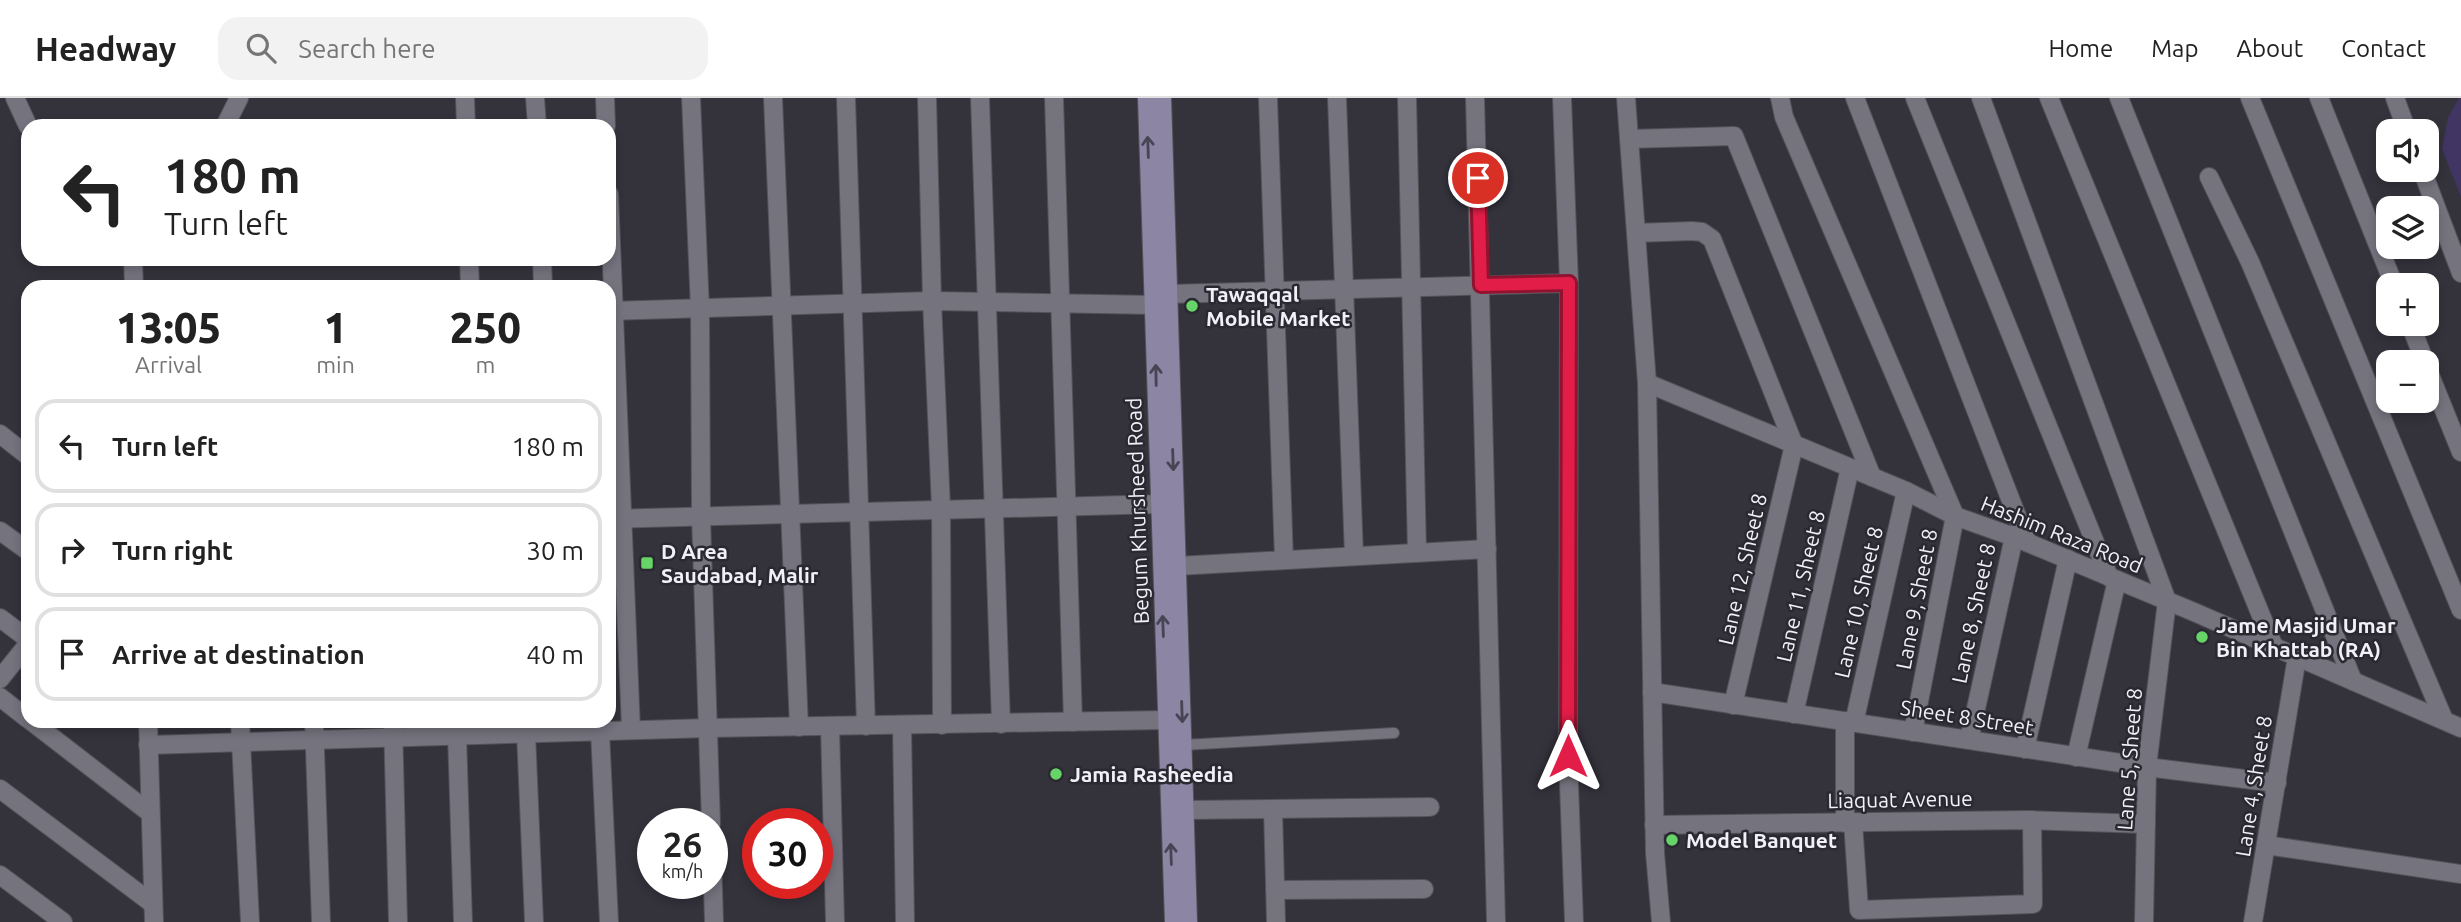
<!DOCTYPE html>
<meta charset="utf-8">
<style>
:root{--surface:#fff;--page:#f2f2f2;--text:#222;--muted:#767676;--line:#e0e0e0}
body{margin:0;font-family:Ubuntu,sans-serif;background:var(--page);color:var(--text);height:100vh;display:flex;flex-direction:column;font-size:26px;white-space:nowrap}
*{box-sizing:border-box;margin:0}
p{font-size:23px;color:var(--muted)}
.icon{flex:none;width:38px;height:38px;fill:none;stroke:currentColor;stroke-width:2;stroke-linecap:round;stroke-linejoin:round}
.map{position:relative;flex:1;overflow:hidden}
.panel{position:absolute;left:21px;top:182px;width:595px;height:448px;display:flex;flex-direction:column;background:var(--surface);border-radius:21px;box-shadow:0 4px 10px #0003}
.panel>*{flex:none}
.guide{position:absolute;left:21px;top:21px;width:595px;height:147px;border-radius:21px;box-shadow:0 4px 10px #0003;background:#fff;color:var(--text);overflow:hidden}
.tools{position:absolute;left:2376px;top:21px;display:grid;gap:14px}
.tools a{display:grid;place-items:center;width:63px;height:63px;border-radius:14px;background:var(--surface);box-shadow:0 4px 10px #0003;font-size:35px}
.speed{position:absolute;left:637px;top:710px;display:flex;gap:14px;font-size:35px;font-weight:700;text-align:center}
.speed>*{display:grid;place-content:center;width:91px;height:91px;border-radius:50%;background:var(--surface);box-shadow:0 4px 10px #0003;line-height:1}
.speed small{font-size:18px;font-weight:400}
.speed .limit{border:10px solid #d22;background:#fff;color:#111}
.pin{position:absolute;display:grid;place-items:center;width:60px;height:60px;color:#fff;margin:-30px;border:4px solid #fff;border-radius:50%;box-shadow:0 2px 7px #0007}
.me{position:absolute;width:77px;margin:-38px;rotate:0deg;stroke-linejoin:round;filter:drop-shadow(0 0 5px #0008)}
.turn{display:flex;align-items:center;gap:24px;height:147px;padding:0 28px;font-size:32px}
.turn .icon{width:91px;height:91px;stroke-width:2.5}
.turn b{display:block;font-size:49px;line-height:60px}
.eta{display:flex;justify-content:space-evenly;align-items:center;height:119px;text-align:center}
.eta b{font-size:42px;font-weight:800;line-height:49px}
ul{padding:0;list-style:none}
li{display:flex;align-items:center;gap:21px;height:94px;margin:0 14px 10px;padding:0 14px;border:4px solid var(--line);border-radius:21px}
li div{flex:1}
li b{display:block;font-size:26px}
li em{font-style:normal}
header{display:flex;align-items:center;gap:42px;box-sizing:border-box;height:98px;padding:0 35px;background:var(--surface);border-bottom:2px solid var(--line)}
header strong{font-size:33px}
nav{display:flex;gap:38px;margin-inline-start:auto;font-size:24px}
.search{width:490px;height:63px;background:var(--page);display:flex;align-items:center;gap:18px;box-sizing:border-box;padding:0 24px;border-radius:21px;color:var(--muted);font-size:26px}
.map>svg:first-child{display:block}
</style>
<header>
<strong>Headway</strong>
<div class="search"><svg class="icon" aria-label="search" viewBox="0 0 24 24"><circle cx="10" cy="10" r="6"/><path d="M15 15l6 6"/></svg>Search here</div>
<nav><a>Home</a><a>Map</a><a>About</a><a>Contact</a></nav>
</header>
<div class="map">
<svg width="2461" height="824" viewBox="0 0 2461 824">
<rect width="100%" height="100%" fill="#34323b"/>
<!-- green -->
<polygon fill="#413663" points="2459,0 2461,0 2461,99 2442,51 2448,20"/>
<g fill="none" stroke-linecap="round" stroke-linejoin="round">
<defs>
<polyline id="service" points="1183,647 1394,635"/>
<g id="minor">
<polyline points="465,0 466,28"/>
<polyline points="535,0 537,28"/>
<polyline points="605,0 606,28"/>
<polyline points="691,0 700,211 701,419 711,726"/>
<polyline points="773,0 799,629"/>
<polyline points="846,0 866,628"/>
<polyline points="927,0 932,203 941,410 942,627"/>
<polyline points="980,0 1001,626"/>
<polyline points="1054,0 1073,624"/>
<polyline points="1268,0 1284,462"/>
<polyline points="1337,0 1354,458"/>
<polyline points="1407,0 1417,455"/>
<polyline points="1475,0 1496,824"/>
<polyline points="1562,0 1569,185 1568,658 1574,824"/>
<polyline points="1780,0 1784,19 1955,418 1913,634"/>
<polyline points="1855,0 2027,444"/>
<polyline points="1915,0 2109,479"/>
<polyline points="1981,0 2167,503 2147,669 2144,824"/>
<polyline points="2049,0 2274,549"/>
<polyline points="2119,0 2353,583"/>
<polyline points="2250,0 2461,512"/>
<polyline points="2319,0 2394,187"/>
<polyline points="2395,0 2407,33"/>
<polyline points="1629,41 1734,38 1872,379"/>
<polyline points="2422,72 2461,175"/>
<polyline points="2209,79 2250,164 2444,622"/>
<polyline points="609,96 631,632"/>
<polyline points="1636,135 1692,133 1702,134 1712,141 1794,347 1733,607"/>
<polyline points="469,161 470,189"/>
<polyline points="542,161 543,189"/>
<polyline points="1168,196 1569,185"/>
<polyline points="609,213 932,203 1154,207"/>
<polyline points="2410,226 2425,264"/>
<polyline points="2427,270 2461,354"/>
<polyline points="0,336 28,358"/>
<polyline points="609,421 1160,406"/>
<polyline points="0,433 28,453"/>
<polyline points="1177,468 1487,451"/>
<polyline points="0,520 28,541"/>
<polyline points="0,581 28,546"/>
<polyline points="1652,594 2147,669 2277,685"/>
<polyline points="0,599 28,621"/>
<polyline points="1794,616 1850,370"/>
<polyline points="31,623 150,715"/>
<polyline points="240,623 250,824"/>
<polyline points="314,623 321,824"/>
<polyline points="393,623 398,824"/>
<polyline points="1845,623 1845,725"/>
<polyline points="1854,625 1906,393"/>
<polyline points="902,627 905,824"/>
<polyline points="830,629 835,824"/>
<polyline points="600,633 609,824"/>
<polyline points="526,635 534,824"/>
<polyline points="457,637 463,824"/>
<polyline points="1969,642 2014,439"/>
<polyline points="148,647 709,630 1166,622"/>
<polyline points="2025,651 2068,461"/>
<polyline points="2076,659 2117,482"/>
<polyline points="0,691 153,806"/>
<polyline points="1273,711 1276,824"/>
<polyline points="1185,712 1430,709"/>
<polyline points="1853,724 1859,812 2033,806 2032,722"/>
<polyline points="1654,727 2026,722 2146,726"/>
<polyline points="2266,747 2461,776"/>
<polyline points="712,756 714,824"/>
<polyline points="0,777 63,824"/>
<polyline points="1275,792 1424,791"/>
<polyline points="2253,824 2297,559"/>
</g>
<g id="tertiary">
<polyline points="15,0 28,28"/>
<polyline points="1626,0 1647,285 1655,755 1661,824"/>
<polyline points="225,28 239,0"/>
<polyline points="133,161 134,189"/>
<polyline points="1647,285 1906,393 1955,418 2014,439 2194,514 2461,630"/>
<polyline points="148,623 154,824"/>
</g>
<g id="secondary">
<polyline points="1147,0 1174,824"/>
<polyline points="1162,0 1188,824"/>
</g>
</defs>
<!-- service casing -->
<use href="#service" stroke="#535259" stroke-width="12"/>
<!-- minor casing -->
<use href="#minor" stroke="#535259" stroke-width="20"/>
<!-- tertiary casing -->
<use href="#tertiary" stroke="#535259" stroke-width="20"/>
<!-- secondary casing -->
<use href="#secondary" stroke="#535259" stroke-width="20"/>
<!-- service -->
<use href="#service" stroke="#75737e" stroke-width="10"/>
<!-- minor -->
<use href="#minor" stroke="#75737e" stroke-width="18"/>
<!-- tertiary -->
<use href="#tertiary" stroke="#75737e" stroke-width="18"/>
<!-- secondary -->
<use href="#secondary" stroke="#8c86a4" stroke-width="18"/>
</g>
<!-- one-way arrows -->
<defs><path id="oneway-shaft" d="M-6 0H5M1.5-3L5.5 0L1.5 3" fill="none" stroke-width="1.6" stroke-linecap="round" stroke-linejoin="round" transform="scale(1.75)"/></defs>
<g stroke="#474454">
<use href="#oneway-shaft" transform="translate(1148 49) rotate(-92)"/>
<use href="#oneway-shaft" transform="translate(1156 277) rotate(-91)"/>
<use href="#oneway-shaft" transform="translate(1173 362) rotate(88)"/>
<use href="#oneway-shaft" transform="translate(1163 528) rotate(-92)"/>
<use href="#oneway-shaft" transform="translate(1182 614) rotate(88)"/>
<use href="#oneway-shaft" transform="translate(1171 756) rotate(-92)"/>
</g>
<g fill="none" stroke-linecap="round" stroke-linejoin="round">
<defs>
<polyline id="route" points="1478,80 1481,187 1569,185 1568,658"/>
</defs>
<!-- route casing -->
<use href="#route" stroke="#92132f" stroke-width="18"/>
<!-- route -->
<use href="#route" stroke="#e11d48" stroke-width="12"/>
</g>
<!-- markers -->
<g fill="#66d467" stroke="#2a2831" stroke-width="2.5">
<circle cx="1192" cy="208" r="7"/>
<rect x="640" y="458" width="14" height="14" rx="3.5"/>
<circle cx="2202" cy="539" r="7"/>
<circle cx="1056" cy="676" r="7"/>
<circle cx="1672" cy="742" r="7"/>
</g>
<g text-anchor="middle" dominant-baseline="central" stroke-width="5" stroke-linejoin="round" paint-order="stroke">
<!-- poi labels -->
<g font-size="21" font-weight="bold" fill="#f1f0f6" stroke="#2a2831" text-anchor="start">
<text x="1206" y="196">Tawaqqal<tspan x="1206" dy="24">Mobile Market</tspan></text>
<text x="661" y="453">D Area<tspan x="661" dy="24">Saudabad, Malir</tspan></text>
<text x="2216" y="527">Jame Masjid Umar<tspan x="2216" dy="24">Bin Khattab (RA)</tspan></text>
<text x="1070" y="676">Jamia Rasheedia</text>
<text x="1686" y="742">Model Banquet</text>
</g>
<!-- street labels -->
<g font-size="21" fill="#f1f0f6" stroke="#2a2831">
<text transform="translate(1137 413) rotate(-92)">Begum Khursheed Road</text>
<text transform="translate(2062 436) rotate(22)">Hashim Raza Road</text>
<text transform="translate(1742 471) rotate(-77)">Lane 12, Sheet 8</text>
<text transform="translate(1800 488) rotate(-77)">Lane 11, Sheet 8</text>
<text transform="translate(1916 501) rotate(-79)">Lane 9, Sheet 8</text>
<text transform="translate(1858 504) rotate(-77)">Lane 10, Sheet 8</text>
<text transform="translate(1973 515) rotate(-78)">Lane 8, Sheet 8</text>
<text transform="translate(1967 619) rotate(9)">Sheet 8 Street</text>
<text transform="translate(2129 661) rotate(-86)">Lane 5, Sheet 8</text>
<text transform="translate(2253 688) rotate(-81)">Lane 4, Sheet 8</text>
<text transform="translate(1900 701) rotate(-1)">Liaquat Avenue</text>
</g>
</g>
</svg>
<div class="tools">
<a><svg class="icon" aria-label="sound" viewBox="0 0 24 24"><path d="M4 9h4l5-4v14l-5-4H4zM17 9q2 3 0 6"/></svg></a>
<a><svg class="icon" aria-label="layers" viewBox="0 0 24 24"><path d="M12 4l9 5-9 5-9-5zM3 14l9 5 9-5"/></svg></a>
<a>+</a>
<a>−</a>
</div>
<div class="speed"><div>26<small>km/h</small></div><div class="limit">30</div></div>
<div class="pin" style="left:1478px;top:80px;background:#d93025"><svg class="icon" aria-label="arrive" viewBox="0 0 24 24"><path d="M6 21V4h12l-3 4 3 4H6"/></svg></div>
<svg class="me" style="left:1568px;top:658px" viewBox="-20 -20 40 40"><path d="M0-17L14 15 0 8-14 15z" fill="#e11d48" stroke="#fff" stroke-width="4"/></svg>
<div class="guide">
<div class="turn"><svg class="icon" aria-label="left" viewBox="0 0 24 24"><path d="M17 20v-9H6M10 6l-5 5 5 5"/></svg><div><b>180 m</b>Turn left</div></div>
</div>
<section class="panel">
<div class="eta">
<div><b>13:05</b><p>Arrival</p></div>
<div><b>1</b><p>min</p></div>
<div><b>250</b><p>m</p></div>
</div>
<ul>
<li><svg class="icon" aria-label="left" viewBox="0 0 24 24"><path d="M17 20v-9H6M10 6l-5 5 5 5"/></svg><div><b>Turn left</b></div><em>180 m</em></li>
<li><svg class="icon" aria-label="right" viewBox="0 0 24 24"><path d="M7 20v-9h11M14 6l5 5-5 5"/></svg><div><b>Turn right</b></div><em>30 m</em></li>
<li><svg class="icon" aria-label="arrive" viewBox="0 0 24 24"><path d="M6 21V4h12l-3 4 3 4H6"/></svg><div><b>Arrive at destination</b></div><em>40 m</em></li>
</ul>
</section>
</div>
